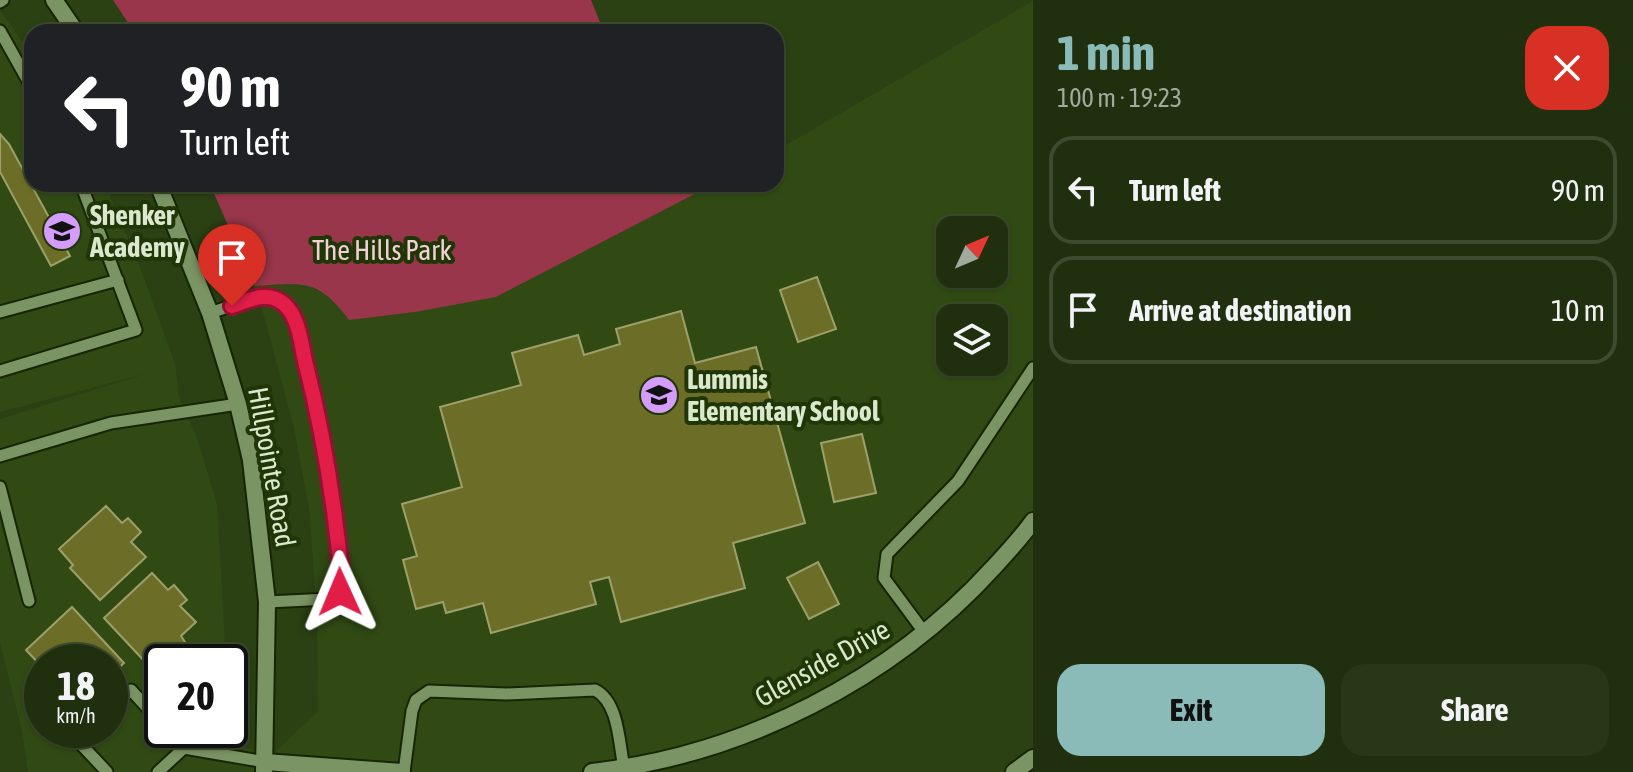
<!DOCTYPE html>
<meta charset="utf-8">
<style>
:root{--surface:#20300e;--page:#283817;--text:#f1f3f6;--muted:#a2a99e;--line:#3d4b2e;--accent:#8bbbb9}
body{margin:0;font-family:"Asap Condensed",sans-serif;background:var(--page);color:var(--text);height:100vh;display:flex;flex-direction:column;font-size:30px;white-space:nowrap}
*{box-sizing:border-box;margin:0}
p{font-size:26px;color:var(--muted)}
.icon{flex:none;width:44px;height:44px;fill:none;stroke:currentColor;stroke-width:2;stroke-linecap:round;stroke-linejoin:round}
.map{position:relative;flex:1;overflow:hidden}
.drawer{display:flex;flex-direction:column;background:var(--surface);width:600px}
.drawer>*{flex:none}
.banner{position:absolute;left:24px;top:24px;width:760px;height:168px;border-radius:24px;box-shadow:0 2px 6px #0004,0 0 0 2px var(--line);background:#202124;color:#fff;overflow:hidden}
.needle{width:52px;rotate:46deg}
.tools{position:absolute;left:936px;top:216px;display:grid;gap:16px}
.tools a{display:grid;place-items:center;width:72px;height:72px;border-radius:16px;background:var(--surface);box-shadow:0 2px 6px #0004,0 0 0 2px var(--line);font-size:40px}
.speed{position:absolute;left:24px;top:644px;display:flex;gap:16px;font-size:40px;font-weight:700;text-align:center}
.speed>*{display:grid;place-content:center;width:104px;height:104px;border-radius:50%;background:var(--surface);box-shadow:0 2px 6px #0004,0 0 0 2px var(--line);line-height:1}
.speed small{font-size:20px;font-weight:400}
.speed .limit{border:4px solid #111;border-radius:12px;background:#fff;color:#111}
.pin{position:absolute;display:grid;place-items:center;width:68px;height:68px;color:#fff;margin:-82px -34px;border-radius:50% 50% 50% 0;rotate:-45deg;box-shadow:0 0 8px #0007}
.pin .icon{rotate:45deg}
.me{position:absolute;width:88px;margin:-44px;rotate:359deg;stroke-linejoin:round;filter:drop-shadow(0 0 6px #0008)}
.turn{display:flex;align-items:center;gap:28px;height:168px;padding:0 24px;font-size:36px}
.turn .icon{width:104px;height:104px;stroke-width:2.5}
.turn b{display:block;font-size:56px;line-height:68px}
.round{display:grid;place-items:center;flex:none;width:84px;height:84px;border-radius:24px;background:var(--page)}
.head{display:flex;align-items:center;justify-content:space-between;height:136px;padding:0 24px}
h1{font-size:48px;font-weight:700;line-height:60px;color:var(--accent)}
.action{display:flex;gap:16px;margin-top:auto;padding:16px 24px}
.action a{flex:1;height:92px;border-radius:24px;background:var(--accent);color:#111;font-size:32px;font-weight:700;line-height:92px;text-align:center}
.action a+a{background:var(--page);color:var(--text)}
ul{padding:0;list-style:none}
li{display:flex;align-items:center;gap:24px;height:108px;margin:0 16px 12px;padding:0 8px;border:4px solid var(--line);border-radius:24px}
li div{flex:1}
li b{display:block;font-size:30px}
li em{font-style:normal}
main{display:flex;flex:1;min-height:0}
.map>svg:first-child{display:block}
</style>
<main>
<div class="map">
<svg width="1033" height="772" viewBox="0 0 1033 772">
<rect width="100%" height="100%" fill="#2b4013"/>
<!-- built -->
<path fill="#314a14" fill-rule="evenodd" d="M1033,1V521L912,643L774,724L592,772H402L266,762L264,772H28L22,731L0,642V419L145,374L0,412V10L32,56V184H105L143,275L175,364L179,397L197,438L217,504L226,662H162V730H224L265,762L318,711L317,613L309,508L294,428L265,319L254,286L304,284L332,297H496L714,184H776V151ZM950,230H994V274H950ZM950,318H994V362H950ZM42,662H110V730H42Z"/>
<!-- green -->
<g fill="#99364b">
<polygon points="113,0 591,0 604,32 134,32"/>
<path d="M210,184H714L496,297L415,312L349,320C317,277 303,284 254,286Z"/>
</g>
<!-- building -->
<g fill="#6c6e28" stroke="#9da06a" stroke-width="2">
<polygon points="0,134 9,144 70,256 51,266 0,172"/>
<polygon points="817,277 836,329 798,342 780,290"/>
<polygon points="681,311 695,363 756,347 805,523 733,543 745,588 621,622 609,577 590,582 596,604 491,633 483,603 446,613 443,602 416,609 403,560 417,556 402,504 462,487 440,407 521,385 512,353 578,335 584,355 620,344 616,329"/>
<polygon points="862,434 876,493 834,502 821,443"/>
<polygon points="106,506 122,523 128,518 141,532 131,542 146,557 100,600 70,568 73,565 59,549"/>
<polygon points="818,562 839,604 809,619 787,578"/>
<polygon points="152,573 168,590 174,585 187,600 180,606 196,622 181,636 185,642 169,657 163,651 148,665 104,618"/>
<polygon points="72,607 124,663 110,676 110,662 42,662 42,667 26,650"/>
</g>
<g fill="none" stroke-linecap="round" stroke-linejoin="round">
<defs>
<g id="service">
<polyline points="0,2 3,0"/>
<polyline points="0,31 32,88"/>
<polyline points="0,312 118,280"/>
<polyline points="210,313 257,297 271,297 283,302 295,319 323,430 335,509 342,581 340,592 329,599 267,602"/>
<polyline points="0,371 136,330 81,184"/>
<polyline points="0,456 111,423 238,404"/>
<polyline points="0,487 29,601"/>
<polyline points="924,632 884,578 887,554 958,481 1033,368"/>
<polyline points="110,708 131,690 162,724"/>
<polyline points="86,730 76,739 107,772"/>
<polyline points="167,730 184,748 265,762"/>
<polyline points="158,772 184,748"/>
<path d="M404,772L412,711L416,700L429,691L506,694L595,690C619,702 619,744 624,768"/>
</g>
<g id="minor">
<polyline points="265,762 402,772"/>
<path d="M592,772C743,755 891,680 993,568C1007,553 1021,538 1033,521"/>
<polyline points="1014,772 1033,758"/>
</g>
<g id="tertiary">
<polyline points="54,0 76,32"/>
<polyline points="158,184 210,313 238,404 251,460 267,602 264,772"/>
</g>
</defs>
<!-- service casing -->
<use href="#service" stroke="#162504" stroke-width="15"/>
<!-- minor casing -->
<use href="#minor" stroke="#162504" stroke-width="20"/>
<!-- tertiary casing -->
<use href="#tertiary" stroke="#162504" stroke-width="20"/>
<!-- service -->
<use href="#service" stroke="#7b9464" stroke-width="11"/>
<!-- minor -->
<use href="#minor" stroke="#7b9464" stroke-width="16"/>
<!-- tertiary -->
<use href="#tertiary" stroke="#7b9464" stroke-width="16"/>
</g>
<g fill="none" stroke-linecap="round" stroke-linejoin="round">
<defs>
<path id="route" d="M232,306C249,300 268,290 284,304C299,317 301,343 305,361C324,435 335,505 342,581L340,592"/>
</defs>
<!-- route casing -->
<use href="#route" stroke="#92132f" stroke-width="20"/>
<!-- route -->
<use href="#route" stroke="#e11d48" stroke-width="14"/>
</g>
<!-- icons -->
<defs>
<symbol id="school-disc" viewBox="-11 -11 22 22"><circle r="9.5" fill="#d49cfb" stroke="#213607"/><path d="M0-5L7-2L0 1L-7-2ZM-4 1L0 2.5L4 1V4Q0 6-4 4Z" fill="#111"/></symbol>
</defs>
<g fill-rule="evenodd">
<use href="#school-disc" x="40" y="209" width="44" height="44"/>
<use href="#school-disc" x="637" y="373" width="44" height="44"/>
</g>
<g text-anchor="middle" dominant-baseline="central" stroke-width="8" stroke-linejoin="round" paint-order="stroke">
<!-- poi labels -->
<g font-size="28" font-weight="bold" fill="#dae8ce" stroke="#213607" text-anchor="start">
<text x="90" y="215">Shenker<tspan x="90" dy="32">Academy</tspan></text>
<text x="687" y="379">Lummis<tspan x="687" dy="32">Elementary School</tspan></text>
</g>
<!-- park labels -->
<g font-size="28" fill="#f2d1d5" stroke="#213607">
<text x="382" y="250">The Hills Park</text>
</g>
<!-- street labels -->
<g font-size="28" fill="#dae8ce" stroke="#213607">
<text transform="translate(272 467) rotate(80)">Hillpointe Road</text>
<text transform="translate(822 663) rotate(-29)">Glenside Drive</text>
</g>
</g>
</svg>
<div class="tools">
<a><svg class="needle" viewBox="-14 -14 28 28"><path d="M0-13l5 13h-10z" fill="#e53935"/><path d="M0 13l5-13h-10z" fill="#a2a99e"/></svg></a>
<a><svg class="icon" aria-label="layers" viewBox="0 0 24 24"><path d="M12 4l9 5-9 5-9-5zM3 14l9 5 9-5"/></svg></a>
</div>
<div class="speed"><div>18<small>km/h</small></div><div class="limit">20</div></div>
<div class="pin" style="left:232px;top:306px;background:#d93025"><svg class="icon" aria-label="arrive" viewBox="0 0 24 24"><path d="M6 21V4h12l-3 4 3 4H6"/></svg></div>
<svg class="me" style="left:340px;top:592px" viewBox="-20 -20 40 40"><path d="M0-17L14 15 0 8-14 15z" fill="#e11d48" stroke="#fff" stroke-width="4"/></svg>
<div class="banner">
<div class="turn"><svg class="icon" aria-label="left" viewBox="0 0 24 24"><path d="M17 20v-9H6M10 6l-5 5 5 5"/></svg><div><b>90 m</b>Turn left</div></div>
</div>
</div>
<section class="drawer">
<div class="head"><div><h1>1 min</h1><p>100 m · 19:23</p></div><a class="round" style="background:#d93025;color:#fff"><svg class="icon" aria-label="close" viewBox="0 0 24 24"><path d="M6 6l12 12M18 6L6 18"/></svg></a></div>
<ul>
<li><svg class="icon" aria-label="left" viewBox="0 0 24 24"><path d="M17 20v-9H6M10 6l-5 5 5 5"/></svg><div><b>Turn left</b></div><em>90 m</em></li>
<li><svg class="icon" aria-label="arrive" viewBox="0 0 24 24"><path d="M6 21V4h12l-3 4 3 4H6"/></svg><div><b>Arrive at destination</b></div><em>10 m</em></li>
</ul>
<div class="action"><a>Exit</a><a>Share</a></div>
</section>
</main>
